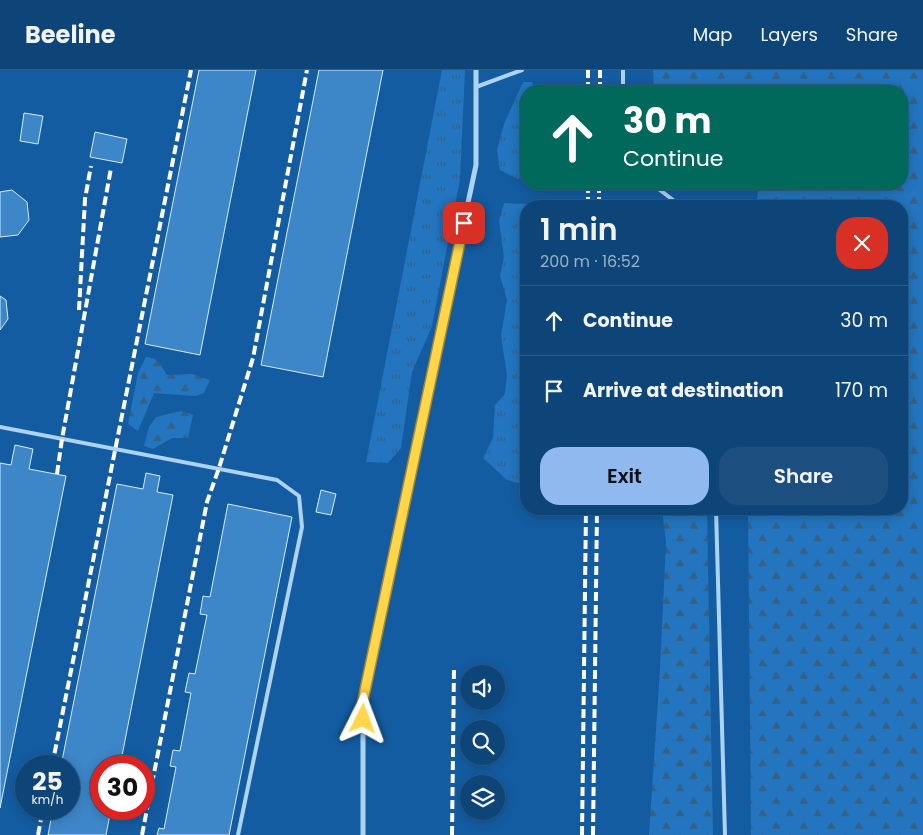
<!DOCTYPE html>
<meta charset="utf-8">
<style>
:root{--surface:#0e4579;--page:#1c4f80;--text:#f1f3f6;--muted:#9bb1c6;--line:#2e5d8a;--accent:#90b9f0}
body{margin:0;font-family:Poppins,sans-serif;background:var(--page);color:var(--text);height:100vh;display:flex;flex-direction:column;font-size:19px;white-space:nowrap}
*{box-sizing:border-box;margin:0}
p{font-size:16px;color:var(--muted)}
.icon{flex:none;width:28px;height:28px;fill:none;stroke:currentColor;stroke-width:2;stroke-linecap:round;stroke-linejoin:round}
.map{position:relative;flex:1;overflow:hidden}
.panel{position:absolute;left:520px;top:130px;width:388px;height:315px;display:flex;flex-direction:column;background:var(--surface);border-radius:20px;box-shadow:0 2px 12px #0003,0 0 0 1px var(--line)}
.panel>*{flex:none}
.top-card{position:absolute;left:520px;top:15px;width:388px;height:105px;border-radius:20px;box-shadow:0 2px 12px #0003,0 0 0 1px var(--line);background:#00695c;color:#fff;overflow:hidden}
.buttons{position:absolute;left:460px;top:595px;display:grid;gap:10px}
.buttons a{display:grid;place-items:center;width:45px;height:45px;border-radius:50%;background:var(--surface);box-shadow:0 2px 12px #0003,0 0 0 1px var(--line);font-size:25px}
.speed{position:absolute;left:15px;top:685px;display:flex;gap:10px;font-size:25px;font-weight:700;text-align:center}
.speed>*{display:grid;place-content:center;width:65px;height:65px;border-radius:50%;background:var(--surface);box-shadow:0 2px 12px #0003,0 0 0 1px var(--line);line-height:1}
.speed small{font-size:12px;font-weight:400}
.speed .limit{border:8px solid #d22;background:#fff;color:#111}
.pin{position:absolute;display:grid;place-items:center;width:42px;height:42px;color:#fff;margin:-21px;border-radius:10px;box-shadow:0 2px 8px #0006}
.me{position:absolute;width:55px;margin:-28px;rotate:3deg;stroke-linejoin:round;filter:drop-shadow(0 0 4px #0008)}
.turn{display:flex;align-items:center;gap:18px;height:105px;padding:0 20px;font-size:22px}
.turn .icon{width:65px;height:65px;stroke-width:2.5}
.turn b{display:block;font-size:35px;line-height:42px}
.round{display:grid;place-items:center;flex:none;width:52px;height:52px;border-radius:20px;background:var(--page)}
.overview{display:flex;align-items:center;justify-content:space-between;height:85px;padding:0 20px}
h1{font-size:30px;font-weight:600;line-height:38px}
.cta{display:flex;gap:10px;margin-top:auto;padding:10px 20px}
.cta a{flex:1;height:58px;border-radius:20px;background:var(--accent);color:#111;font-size:20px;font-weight:600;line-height:58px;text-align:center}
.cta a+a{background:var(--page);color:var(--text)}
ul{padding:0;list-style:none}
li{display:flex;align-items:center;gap:15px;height:70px;padding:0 20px;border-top:1px solid var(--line)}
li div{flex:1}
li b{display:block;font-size:19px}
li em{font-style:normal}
header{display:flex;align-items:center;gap:30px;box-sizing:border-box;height:70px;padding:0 25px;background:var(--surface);border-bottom:1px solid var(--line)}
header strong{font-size:24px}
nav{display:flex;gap:28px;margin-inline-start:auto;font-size:18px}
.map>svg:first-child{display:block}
</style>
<header>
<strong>Beeline</strong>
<nav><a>Map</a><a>Layers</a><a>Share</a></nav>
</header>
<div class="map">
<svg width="923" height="765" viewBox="0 0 923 765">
<defs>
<pattern id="grass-tufts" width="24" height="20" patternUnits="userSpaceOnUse" patternTransform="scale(1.25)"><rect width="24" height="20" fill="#2275be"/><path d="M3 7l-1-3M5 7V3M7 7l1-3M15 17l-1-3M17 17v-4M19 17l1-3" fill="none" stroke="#376085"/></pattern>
<pattern id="forest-firs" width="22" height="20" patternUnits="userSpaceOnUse" patternTransform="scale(1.25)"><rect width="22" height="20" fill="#2275be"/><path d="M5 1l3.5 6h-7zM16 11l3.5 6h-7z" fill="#376085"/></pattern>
</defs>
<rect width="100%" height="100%" fill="#135ca1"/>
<!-- grass -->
<g fill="url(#grass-tufts)">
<polygon points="442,0 465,0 460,109 432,256 412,302 401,378 388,393 366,392"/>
<polygon points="523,12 532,12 536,21 526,21 526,105 518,109 500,100 497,80 504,54"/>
<polygon points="504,133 527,134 528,136 526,136 526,415 507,410 483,388 493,368 495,335 505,324 507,305 501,266 507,230 500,206 504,187 499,151"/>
</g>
<!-- forest -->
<g fill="url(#forest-firs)">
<polygon points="653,0 923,0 923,765 751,765 748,439 901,439 901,136 756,136 759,114 901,114 901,21 654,21"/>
<path d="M146,287C159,288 161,295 167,305L192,304L210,310L204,323L195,326L154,323L138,361L128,354L138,303Z"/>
<polygon points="181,341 193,345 188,368 172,368 153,379 144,376 149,357 156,347"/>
<polygon points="662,439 707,439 713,765 649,765 660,599 666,472"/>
</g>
<!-- building -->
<g fill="#3d86c8" stroke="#d6ebfe">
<polygon points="199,0 256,0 200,285 145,274"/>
<polygon points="319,0 383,0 323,307 261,295"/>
<polygon points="24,43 43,46 38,74 20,71"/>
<polygon points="95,62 127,69 122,93 90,87"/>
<polygon points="12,120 27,132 29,150 18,165 0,167 0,122"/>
<polygon points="0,226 6,230 8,249 0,260"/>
<polygon points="15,375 33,379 29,399 66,406 0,738 0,393 11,395"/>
<polygon points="146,403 160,406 157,422 173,425 120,696 101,696 101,739 111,739 106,765 48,765 53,739 69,739 69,696 61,696 117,414 143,419"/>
<polygon points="321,420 336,424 331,445 316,442"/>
<polygon points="228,434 292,447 229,765 157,765 159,758 164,759 176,697 170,696 173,680 180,681 191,623 185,622 189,603 195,604 207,545 200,544 203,526 210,527"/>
</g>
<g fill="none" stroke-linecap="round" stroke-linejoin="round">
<!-- lane -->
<g stroke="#add3f4" stroke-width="4">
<polyline points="476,17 522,0"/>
<polyline points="623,21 623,0"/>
<polyline points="652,114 681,136"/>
<polyline points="0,357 277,410 299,426 302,457 238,765"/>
<polyline points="716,439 725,765"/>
</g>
<!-- street -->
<polyline stroke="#add3f4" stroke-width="5" points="363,765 363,630 476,95 476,0"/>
<!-- rail -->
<g stroke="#fff" stroke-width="4" stroke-dasharray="9 4" stroke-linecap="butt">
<polyline points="588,21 588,0"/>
<polyline points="600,21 600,0"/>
<polyline points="588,136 588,114"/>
<polyline points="599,136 599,114"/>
<polyline points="79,240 85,129 91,96"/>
<polyline points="57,404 62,369 111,98"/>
<polyline points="52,696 191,0"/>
<polyline points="38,765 43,739"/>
<polyline points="142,765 207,432 219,398 253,288 307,0"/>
<polyline points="452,765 454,599"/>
<polyline points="582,765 586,439"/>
<polyline points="593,765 597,439"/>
</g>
</g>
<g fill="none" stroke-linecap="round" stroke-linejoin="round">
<defs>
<polyline id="route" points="363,649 363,630 464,153"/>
</defs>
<!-- route casing -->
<use href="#route" stroke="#a68a30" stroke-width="12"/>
<!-- route -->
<use href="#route" stroke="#ffd54a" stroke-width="9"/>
</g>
</svg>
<div class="buttons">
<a><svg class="icon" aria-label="sound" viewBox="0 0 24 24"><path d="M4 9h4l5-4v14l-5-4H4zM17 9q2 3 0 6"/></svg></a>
<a><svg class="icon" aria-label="search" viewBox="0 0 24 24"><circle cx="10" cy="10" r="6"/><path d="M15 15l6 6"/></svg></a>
<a><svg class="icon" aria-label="layers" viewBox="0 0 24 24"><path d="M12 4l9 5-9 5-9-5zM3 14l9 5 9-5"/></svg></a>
</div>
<div class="speed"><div>25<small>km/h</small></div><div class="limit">30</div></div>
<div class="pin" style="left:464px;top:153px;background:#d93025"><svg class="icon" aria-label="arrive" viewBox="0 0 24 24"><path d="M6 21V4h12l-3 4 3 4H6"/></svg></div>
<svg class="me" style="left:363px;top:649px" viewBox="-20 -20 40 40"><path d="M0-17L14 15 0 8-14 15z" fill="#ffd54a" stroke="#fff" stroke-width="4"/></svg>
<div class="top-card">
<div class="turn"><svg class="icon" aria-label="ahead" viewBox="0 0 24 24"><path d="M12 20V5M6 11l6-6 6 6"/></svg><div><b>30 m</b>Continue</div></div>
</div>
<section class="panel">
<div class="overview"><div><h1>1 min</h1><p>200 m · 16:52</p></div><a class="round" style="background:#d93025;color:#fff"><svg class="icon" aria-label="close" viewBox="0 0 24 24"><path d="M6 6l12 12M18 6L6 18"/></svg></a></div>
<ul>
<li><svg class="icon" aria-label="ahead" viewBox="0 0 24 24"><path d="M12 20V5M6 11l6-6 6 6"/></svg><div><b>Continue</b></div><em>30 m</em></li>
<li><svg class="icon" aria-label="arrive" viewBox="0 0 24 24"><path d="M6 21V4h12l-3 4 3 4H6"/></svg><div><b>Arrive at destination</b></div><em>170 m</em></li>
</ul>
<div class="cta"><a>Exit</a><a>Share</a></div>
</section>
</div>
